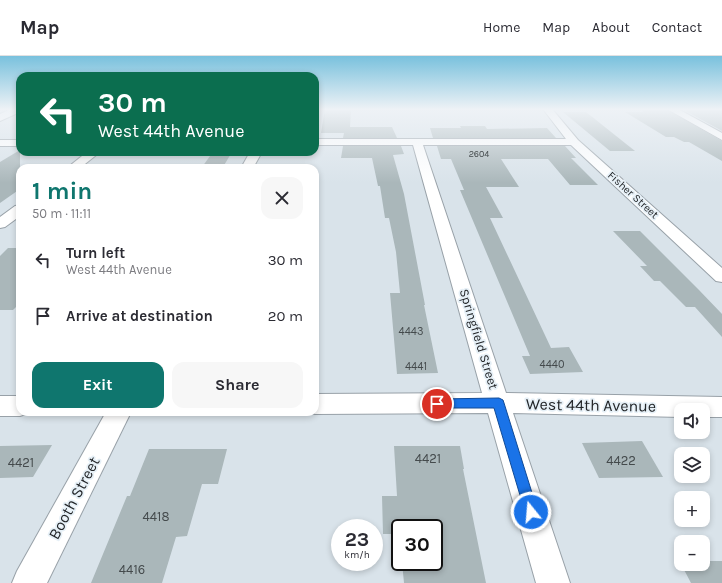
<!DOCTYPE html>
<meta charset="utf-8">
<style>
:root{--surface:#fff;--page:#f7f7f7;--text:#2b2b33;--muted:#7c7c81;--line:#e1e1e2;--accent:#0f766e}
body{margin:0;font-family:Karla,sans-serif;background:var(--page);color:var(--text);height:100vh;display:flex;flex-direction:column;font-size:15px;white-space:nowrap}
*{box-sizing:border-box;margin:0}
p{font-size:13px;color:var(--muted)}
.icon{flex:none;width:22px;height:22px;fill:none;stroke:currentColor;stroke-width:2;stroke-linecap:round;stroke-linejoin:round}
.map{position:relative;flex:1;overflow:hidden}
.sheet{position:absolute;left:16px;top:108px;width:303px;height:252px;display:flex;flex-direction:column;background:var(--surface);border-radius:12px;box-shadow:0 2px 6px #0003}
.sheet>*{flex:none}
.top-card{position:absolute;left:16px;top:16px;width:303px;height:84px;border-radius:12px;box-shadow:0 2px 6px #0003;background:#0b6e4f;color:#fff;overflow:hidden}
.fabs{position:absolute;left:674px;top:347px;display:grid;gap:8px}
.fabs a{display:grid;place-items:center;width:36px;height:36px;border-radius:8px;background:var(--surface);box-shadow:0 2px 6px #0003;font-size:20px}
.speed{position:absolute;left:331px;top:463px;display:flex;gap:8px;font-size:20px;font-weight:700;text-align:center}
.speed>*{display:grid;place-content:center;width:52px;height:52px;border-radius:50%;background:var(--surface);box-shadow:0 2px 6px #0003;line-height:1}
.speed small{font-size:10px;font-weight:400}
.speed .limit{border:2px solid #111;border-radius:6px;background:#fff;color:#111}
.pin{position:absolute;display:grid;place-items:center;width:34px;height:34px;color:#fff;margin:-17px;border:2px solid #fff;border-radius:50%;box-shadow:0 1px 4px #0007}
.me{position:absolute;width:44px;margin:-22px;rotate:343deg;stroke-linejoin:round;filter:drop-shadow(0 0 3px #0008)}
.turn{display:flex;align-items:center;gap:14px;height:84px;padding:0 16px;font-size:18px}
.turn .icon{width:52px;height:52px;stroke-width:2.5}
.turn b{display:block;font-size:28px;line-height:34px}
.round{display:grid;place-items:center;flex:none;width:42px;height:42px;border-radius:12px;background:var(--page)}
.summary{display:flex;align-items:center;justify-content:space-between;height:68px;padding:0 16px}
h1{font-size:24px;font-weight:700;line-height:30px;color:var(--accent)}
.button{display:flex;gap:8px;margin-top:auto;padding:8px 16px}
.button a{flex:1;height:46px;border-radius:12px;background:var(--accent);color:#fff;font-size:16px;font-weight:700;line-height:46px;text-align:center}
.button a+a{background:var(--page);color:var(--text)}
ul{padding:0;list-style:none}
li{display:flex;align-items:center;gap:12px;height:56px;padding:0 16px}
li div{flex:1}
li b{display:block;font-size:15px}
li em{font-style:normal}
header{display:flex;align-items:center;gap:24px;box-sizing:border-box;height:56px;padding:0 20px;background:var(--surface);border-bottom:1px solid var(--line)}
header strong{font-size:19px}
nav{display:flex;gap:22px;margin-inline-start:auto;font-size:14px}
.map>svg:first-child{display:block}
</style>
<header>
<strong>Map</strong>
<nav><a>Home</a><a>Map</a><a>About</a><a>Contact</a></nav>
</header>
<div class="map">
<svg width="722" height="527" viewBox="0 0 722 527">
<rect width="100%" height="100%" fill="#d9e3ea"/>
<!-- building -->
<g fill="#aab7ba">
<polygon points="325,53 351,53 350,71 392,71 397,82 343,82 344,77 321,77"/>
<polygon points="639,53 666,53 722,85 722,105 689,86 684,86 674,81 666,81 625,56 644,56"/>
<polygon points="682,53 722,53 722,75"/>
<polygon points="563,56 586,56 635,95 610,95"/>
<polygon points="460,70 485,70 487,73 547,72 556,82 433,82 430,72 461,72"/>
<polygon points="343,90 401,90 404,98 393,99 404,138 425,249 424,249 438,317 397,318 390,237 400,237 396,196 389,162 385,162 380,130 378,130 372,102 341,102"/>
<polygon points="437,90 565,90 576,102 571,102 598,129 570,129 548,103 501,103 519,131 486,131 503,162 490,162 551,292 569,291 583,316 530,318 522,300 530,300 460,134 464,134 451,103 441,103"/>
<polygon points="20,94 20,133 0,147 0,106"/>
<polygon points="213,96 232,96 223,111 202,111"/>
<polygon points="613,175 640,175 699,234 722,258 722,281 695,251 686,251 660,225 654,225 640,210 647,210"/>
<polygon points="8,192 20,192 20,247 13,254 0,254 0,200"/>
<polygon points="642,385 663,421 599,422 582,387"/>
<polygon points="52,389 33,421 0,422 0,390"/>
<polygon points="394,390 460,390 464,413 463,413 486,527 404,527 402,506 434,506 434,472 400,472 400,478 383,478 382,440 397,440"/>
<polygon points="149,393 227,393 218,428 202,428 187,480 176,481 162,527 91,527 127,440 130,440"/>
<polygon points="703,505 722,505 722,527 691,527 681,508 703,508"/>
</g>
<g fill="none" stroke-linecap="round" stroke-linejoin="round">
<defs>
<g id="minor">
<polygon points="543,53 552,53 578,84 722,212 722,226 716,225 571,89 423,89 506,337 722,341 722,361 703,361 703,354 681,354 681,361 513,357 570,527 536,527 488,357 315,358 309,356 315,356 315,338 482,337 413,89 315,89 315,83 566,83"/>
<polygon points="667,53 678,53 722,77 722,84"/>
<rect x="0" y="84" width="20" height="6"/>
<polygon points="87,96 100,96 80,112 67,112"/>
<polygon points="250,96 262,96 253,112 241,112"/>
<polygon points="20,149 20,160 5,171 0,172 0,161 15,150"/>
<polygon points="0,340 20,340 20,356 29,356 29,357 20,360 0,360"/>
<polygon points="106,356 131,356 47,527 12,527 17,515"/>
</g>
<polygon id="major" points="11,53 20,53 20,56 0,65 0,58"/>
</defs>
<!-- minor casing -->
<use href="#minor" stroke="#98a1a8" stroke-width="2"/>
<!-- major casing -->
<use href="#major" stroke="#98a1a8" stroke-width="2"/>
<!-- minor -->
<use href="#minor" fill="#fff" fill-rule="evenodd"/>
<!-- major -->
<use href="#major" fill="#fff" fill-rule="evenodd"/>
</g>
<!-- sky -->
<linearGradient id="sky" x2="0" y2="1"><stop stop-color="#79c1dd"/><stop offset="0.42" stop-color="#eef2f6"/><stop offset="1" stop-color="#eef2f6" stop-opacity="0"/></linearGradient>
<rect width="722" height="127" fill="url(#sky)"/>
<!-- route -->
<polygon fill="#1a73e8" stroke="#114b97" points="499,342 503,344 504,347 538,456 536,461 531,463 527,461 525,456 494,352 437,352 433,351 432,348 433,344 437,343"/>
<g text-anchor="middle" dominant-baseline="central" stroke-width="3.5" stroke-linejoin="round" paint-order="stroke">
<!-- far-number labels -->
<g font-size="9" fill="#444a4c">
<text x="479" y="98">2604</text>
</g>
<!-- far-street labels -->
<g font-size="11" fill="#222528" stroke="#e6f0f7">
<text transform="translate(633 139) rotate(42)">Fisher Street</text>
</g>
<!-- number labels -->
<g font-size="11" fill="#444a4c">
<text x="411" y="275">4443</text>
<text x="552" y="308">4440</text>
<text x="416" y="310">4441</text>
</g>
<!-- street labels -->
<g font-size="13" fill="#222528" stroke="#e6f0f7">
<text transform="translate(479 283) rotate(73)">Springfield Street</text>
</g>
<!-- near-number labels -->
<g font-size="13" fill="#444a4c">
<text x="428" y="402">4421</text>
<text x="621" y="404">4422</text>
<text x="21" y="406">4421</text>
<text x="156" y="460">4418</text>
<text x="132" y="513">4416</text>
</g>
<!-- near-street labels -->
<g font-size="16" fill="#222528" stroke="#e6f0f7">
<text transform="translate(591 349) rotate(1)">West 44th Avenue</text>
<text transform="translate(74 442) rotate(-62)">Booth Street</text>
</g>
</g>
</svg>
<div class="fabs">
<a><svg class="icon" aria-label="sound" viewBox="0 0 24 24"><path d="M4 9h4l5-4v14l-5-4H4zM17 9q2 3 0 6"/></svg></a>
<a><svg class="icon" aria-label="layers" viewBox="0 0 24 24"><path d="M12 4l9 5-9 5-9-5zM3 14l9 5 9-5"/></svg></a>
<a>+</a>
<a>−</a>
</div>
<div class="speed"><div>23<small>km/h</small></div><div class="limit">30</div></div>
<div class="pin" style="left:437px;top:348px;background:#d93025"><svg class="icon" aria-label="arrive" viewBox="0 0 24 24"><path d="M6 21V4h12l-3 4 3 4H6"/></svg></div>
<svg class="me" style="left:531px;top:456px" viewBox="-20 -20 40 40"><circle r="17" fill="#1a73e8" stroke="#fff" stroke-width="3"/><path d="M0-11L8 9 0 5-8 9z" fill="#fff"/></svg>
<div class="top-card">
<div class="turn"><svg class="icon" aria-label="left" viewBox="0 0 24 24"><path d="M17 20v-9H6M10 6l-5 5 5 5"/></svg><div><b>30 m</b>West 44th Avenue</div></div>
</div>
<section class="sheet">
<div class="summary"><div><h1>1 min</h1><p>50 m · 11:11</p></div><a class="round"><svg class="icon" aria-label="close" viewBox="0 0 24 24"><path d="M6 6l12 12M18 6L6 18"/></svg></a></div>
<ul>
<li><svg class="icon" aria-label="left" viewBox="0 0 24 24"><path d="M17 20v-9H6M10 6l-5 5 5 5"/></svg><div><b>Turn left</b><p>West 44th Avenue</p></div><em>30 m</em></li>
<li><svg class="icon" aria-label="arrive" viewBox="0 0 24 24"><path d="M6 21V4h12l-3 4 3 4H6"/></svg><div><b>Arrive at destination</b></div><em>20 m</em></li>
</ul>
<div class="button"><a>Exit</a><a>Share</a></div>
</section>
</div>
